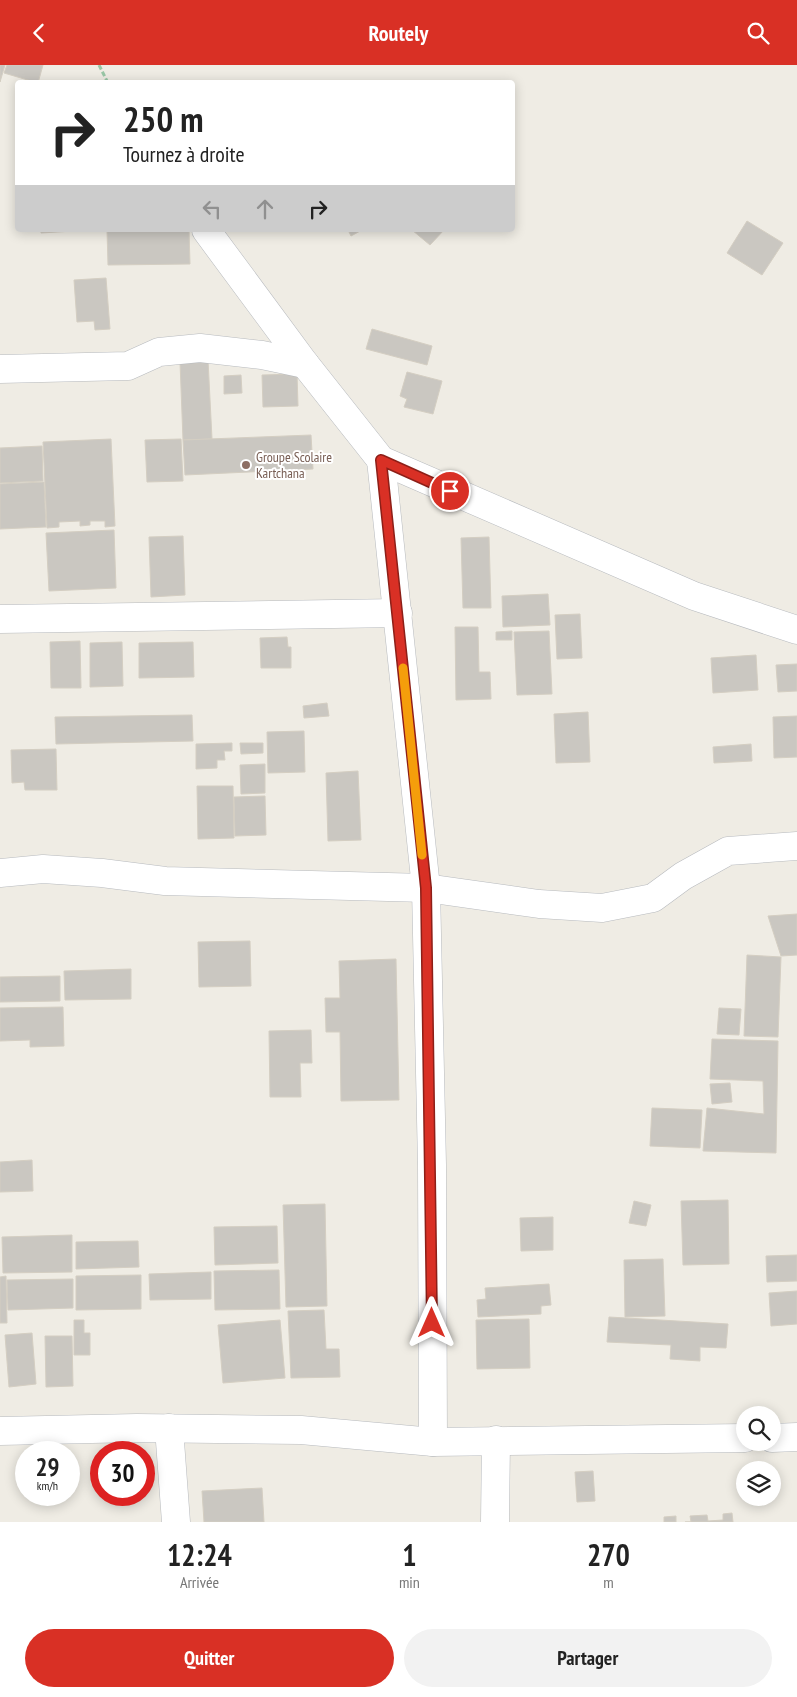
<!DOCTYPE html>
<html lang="fr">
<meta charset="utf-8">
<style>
:root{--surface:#fff;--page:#f2f2f2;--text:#222;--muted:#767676;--accent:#d93025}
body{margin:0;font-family:"PT Sans Narrow",sans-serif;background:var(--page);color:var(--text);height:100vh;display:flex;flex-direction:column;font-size:19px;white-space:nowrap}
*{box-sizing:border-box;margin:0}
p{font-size:16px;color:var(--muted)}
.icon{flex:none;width:28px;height:28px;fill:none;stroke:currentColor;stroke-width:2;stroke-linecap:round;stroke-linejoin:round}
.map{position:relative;height:1457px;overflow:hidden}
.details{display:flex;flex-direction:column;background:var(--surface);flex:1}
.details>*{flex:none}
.top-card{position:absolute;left:15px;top:15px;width:500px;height:152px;border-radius:5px;box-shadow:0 2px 12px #0003;background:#fff;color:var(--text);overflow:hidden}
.controls{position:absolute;left:736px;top:1341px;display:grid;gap:10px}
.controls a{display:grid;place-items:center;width:45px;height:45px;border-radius:50%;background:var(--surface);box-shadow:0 2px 12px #0003;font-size:25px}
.speed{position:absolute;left:15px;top:1376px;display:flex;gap:10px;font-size:25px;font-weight:700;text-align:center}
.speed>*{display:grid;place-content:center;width:65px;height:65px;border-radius:50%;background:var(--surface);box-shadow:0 2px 12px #0003;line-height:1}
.speed small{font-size:12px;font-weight:400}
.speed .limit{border:8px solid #d22;background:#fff;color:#111}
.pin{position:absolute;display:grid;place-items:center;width:42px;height:42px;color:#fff;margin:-21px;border:2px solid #fff;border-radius:50%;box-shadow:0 1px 5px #0007}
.me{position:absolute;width:55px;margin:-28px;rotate:0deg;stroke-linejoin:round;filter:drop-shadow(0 0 4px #0008)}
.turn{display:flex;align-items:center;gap:18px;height:105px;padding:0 25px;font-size:22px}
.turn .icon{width:65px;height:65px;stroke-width:2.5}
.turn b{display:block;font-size:35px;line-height:42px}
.lanes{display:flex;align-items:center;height:48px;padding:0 25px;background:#0003;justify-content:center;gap:25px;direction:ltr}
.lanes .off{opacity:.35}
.eta{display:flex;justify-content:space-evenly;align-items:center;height:85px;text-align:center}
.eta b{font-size:30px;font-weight:800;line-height:35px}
.cta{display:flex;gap:10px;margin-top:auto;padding:10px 25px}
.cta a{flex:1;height:58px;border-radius:30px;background:var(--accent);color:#fff;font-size:20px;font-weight:800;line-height:58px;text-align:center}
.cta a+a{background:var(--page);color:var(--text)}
header{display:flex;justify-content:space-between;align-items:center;height:65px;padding:0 25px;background:var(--accent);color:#fff;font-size:22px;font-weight:800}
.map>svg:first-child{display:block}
</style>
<header><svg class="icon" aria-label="back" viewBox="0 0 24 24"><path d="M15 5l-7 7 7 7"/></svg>Routely<svg class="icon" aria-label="search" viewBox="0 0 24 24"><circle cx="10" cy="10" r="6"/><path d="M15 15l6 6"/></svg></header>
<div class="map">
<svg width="797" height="1457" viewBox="0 0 797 1457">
<rect width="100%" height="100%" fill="#efece4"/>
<!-- building -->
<g fill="#cac7c1" stroke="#d4cec2">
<polygon points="0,0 5,0 0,17"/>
<polygon points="7,0 43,0 38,18 4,8"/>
<polygon points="747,156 783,178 762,210 727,188"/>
<polygon points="41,165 89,165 41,168"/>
<polygon points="107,165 189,165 190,199 108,200"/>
<polygon points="348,165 362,165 351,171"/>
<polygon points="412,165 444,165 430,180"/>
<polygon points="106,213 110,264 95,265 94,256 77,257 74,215"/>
<polygon points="372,264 432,281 427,300 366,284"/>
<polygon points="208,295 212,374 183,375 180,297"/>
<polygon points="407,307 442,316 433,349 404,342 407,334 400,331"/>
<polygon points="297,309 298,341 263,342 262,310"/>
<polygon points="241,310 242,328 224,329 224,311"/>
<polygon points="311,370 313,404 185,410 183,375"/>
<polygon points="111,374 115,461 105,462 105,456 90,456 90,460 80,461 80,456 59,457 59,462 47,463 43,377"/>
<polygon points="181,374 183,416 147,417 145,375"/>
<polygon points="42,381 43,416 0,418 0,383"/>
<polygon points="44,417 46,462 0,464 0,419"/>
<polygon points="114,465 116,523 49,526 46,468"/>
<polygon points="183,471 185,530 151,532 149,472"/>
<polygon points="489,472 491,543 463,543 461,473"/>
<polygon points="548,529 550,560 503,562 502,531"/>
<polygon points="580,549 582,593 557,594 555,550"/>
<polygon points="455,562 478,562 479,607 490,607 491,634 456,635"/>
<polygon points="512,566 512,575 496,575 496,567"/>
<polygon points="549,566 552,629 517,630 514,567"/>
<polygon points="287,572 288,582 291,582 291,603 261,603 260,573"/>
<polygon points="80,576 81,623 51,623 50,577"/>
<polygon points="122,577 123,621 90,622 90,578"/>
<polygon points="193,577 194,612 139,613 139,578"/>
<polygon points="756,590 758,625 713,628 711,593"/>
<polygon points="797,599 797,626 778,627 776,600"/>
<polygon points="327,638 329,651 304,653 303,641"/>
<polygon points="588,647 590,697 556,698 554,649"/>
<polygon points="192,650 193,676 56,679 55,652"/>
<polygon points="797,651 797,692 774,693 773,652"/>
<polygon points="304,666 305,707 268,708 267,667"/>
<polygon points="232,678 232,686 224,686 225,695 217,695 217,703 196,704 196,679"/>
<polygon points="240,678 263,678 263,688 241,689"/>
<polygon points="751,679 752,696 714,698 713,682"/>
<polygon points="56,684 57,725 25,725 24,717 12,718 11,685"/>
<polygon points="265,699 265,728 241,729 240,700"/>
<polygon points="358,706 361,775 328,776 326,708"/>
<polygon points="197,721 233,721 234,773 198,774"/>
<polygon points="265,731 266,770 235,771 234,732"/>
<polygon points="797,849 797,890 781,891 768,851"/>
<polygon points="250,876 251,921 199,922 198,877"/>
<polygon points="747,890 781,892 778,972 744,971"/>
<polygon points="396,894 399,1035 341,1036 340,967 326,967 325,933 340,933 339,896"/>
<polygon points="131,904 131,934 65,935 64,906"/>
<polygon points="60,911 60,936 0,937 0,912"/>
<polygon points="63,942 64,981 30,982 30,975 0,976 0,943"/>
<polygon points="719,943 741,944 739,970 717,969"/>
<polygon points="311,965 312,998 300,998 301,1032 270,1032 269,966"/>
<polygon points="712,974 778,976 776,1088 703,1086 707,1043 764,1049 763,1016 710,1014"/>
<polygon points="730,1018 732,1037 712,1039 710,1019"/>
<polygon points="652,1043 702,1045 700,1083 650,1081"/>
<polygon points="32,1095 33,1126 0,1127 0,1097"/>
<polygon points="728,1135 729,1199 683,1200 681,1136"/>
<polygon points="634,1136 651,1140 646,1161 629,1158"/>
<polygon points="325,1139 327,1241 286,1242 283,1140"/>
<polygon points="553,1152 553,1185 521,1186 520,1153"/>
<polygon points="277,1161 278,1198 215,1200 214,1162"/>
<polygon points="72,1170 72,1207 3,1208 2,1172"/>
<polygon points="138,1176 139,1202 76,1204 76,1177"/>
<polygon points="797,1190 797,1216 767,1217 766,1191"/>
<polygon points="663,1194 665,1251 625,1252 624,1195"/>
<polygon points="279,1205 280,1244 215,1245 214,1206"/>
<polygon points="211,1207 211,1234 150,1235 149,1209"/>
<polygon points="141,1210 141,1244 76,1245 76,1211"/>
<polygon points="6,1211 7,1258 0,1258 0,1212"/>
<polygon points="73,1214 73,1243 8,1245 7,1215"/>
<polygon points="549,1219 551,1240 541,1241 541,1249 478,1252 477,1235 486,1234 485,1223"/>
<polygon points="797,1226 797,1259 771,1261 769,1228"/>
<polygon points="324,1245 326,1284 339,1284 340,1312 291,1313 288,1246"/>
<polygon points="609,1252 728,1259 726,1283 700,1282 700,1296 670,1294 671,1280 607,1277"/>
<polygon points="529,1254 530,1303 477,1304 476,1255"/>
<polygon points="74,1255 84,1255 84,1268 90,1268 90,1290 74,1290"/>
<polygon points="280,1255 285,1313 223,1318 218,1260"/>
<polygon points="32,1268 36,1319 9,1322 5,1270"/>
<polygon points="45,1271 72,1271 73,1321 46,1322"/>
<polygon points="593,1406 595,1436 577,1437 575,1407"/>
<polygon points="262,1423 264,1457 204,1457 202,1426"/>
<polygon points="732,1448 733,1457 685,1457 691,1457 690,1451 707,1450 708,1456 723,1455 723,1449"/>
<polygon points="676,1451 676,1457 664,1457 664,1452"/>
</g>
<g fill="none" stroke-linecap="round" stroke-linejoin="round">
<defs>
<g id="minor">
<polyline points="206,165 305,299 381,395 694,531 797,565"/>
<polyline points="0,304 128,301 159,287 200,283 262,290 305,299"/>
<polyline points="381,395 426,823 432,1100 433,1377"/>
<polyline points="0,554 398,548"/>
<polyline points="0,808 43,804 102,808 165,816 426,823 539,839 602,843 653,833 683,811 728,786 797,781"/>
<polyline points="169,1363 176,1457"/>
<polyline points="0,1366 137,1363 301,1365 433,1377 745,1373"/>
<polyline points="772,1373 797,1372"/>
<polyline points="495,1457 496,1375"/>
</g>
</defs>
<!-- minor casing -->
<use href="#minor" stroke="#b7babe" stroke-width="29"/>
<!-- path -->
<polyline stroke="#99c7a6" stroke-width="3" stroke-dasharray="5 2.5" stroke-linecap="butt" points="99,0 108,18"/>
<!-- minor -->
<use href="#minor" stroke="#fff" stroke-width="28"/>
</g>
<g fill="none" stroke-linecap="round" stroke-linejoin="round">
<defs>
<polyline id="route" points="432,1258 426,823 381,395 450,426"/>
</defs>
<!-- route casing -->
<use href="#route" stroke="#8d1f18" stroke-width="12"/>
<!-- route -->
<use href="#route" stroke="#d93025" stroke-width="9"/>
<!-- slow -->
<polyline stroke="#f59e0b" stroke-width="9" points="403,603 422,790"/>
</g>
<!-- markers -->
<circle fill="#8d6e63" stroke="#fff" stroke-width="2" cx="246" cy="400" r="5"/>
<g text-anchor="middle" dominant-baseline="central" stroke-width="4" stroke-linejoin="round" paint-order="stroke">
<!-- education labels -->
<g font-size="14" fill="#785e54" stroke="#fff" text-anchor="start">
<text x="256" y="392">Groupe Scolaire<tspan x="256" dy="16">Kartchana</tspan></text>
</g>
</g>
</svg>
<div class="controls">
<a><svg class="icon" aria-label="search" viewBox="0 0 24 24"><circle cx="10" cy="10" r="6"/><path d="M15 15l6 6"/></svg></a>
<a><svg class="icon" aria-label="layers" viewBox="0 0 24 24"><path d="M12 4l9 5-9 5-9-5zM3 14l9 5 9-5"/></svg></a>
</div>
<div class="speed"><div>29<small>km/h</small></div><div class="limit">30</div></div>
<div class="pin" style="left:450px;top:426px;background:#d93025"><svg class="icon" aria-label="arrive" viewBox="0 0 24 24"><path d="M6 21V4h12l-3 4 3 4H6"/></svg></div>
<svg class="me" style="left:432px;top:1258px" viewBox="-20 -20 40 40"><path d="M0-17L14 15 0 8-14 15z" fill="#d93025" stroke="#fff" stroke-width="4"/></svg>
<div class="top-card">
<div class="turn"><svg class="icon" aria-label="right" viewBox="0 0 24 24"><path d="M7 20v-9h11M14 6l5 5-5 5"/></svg><div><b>250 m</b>Tournez à droite</div></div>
<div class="lanes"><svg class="icon off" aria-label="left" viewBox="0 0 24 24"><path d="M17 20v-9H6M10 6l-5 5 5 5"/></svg><svg class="icon off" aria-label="ahead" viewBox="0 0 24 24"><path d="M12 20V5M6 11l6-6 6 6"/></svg><svg class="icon" aria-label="right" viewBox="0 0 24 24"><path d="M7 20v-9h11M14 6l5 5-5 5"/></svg></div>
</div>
</div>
<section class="details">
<div class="eta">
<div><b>12:24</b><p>Arrivée</p></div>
<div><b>1</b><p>min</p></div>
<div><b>270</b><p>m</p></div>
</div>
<div class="cta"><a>Quitter</a><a>Partager</a></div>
</section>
